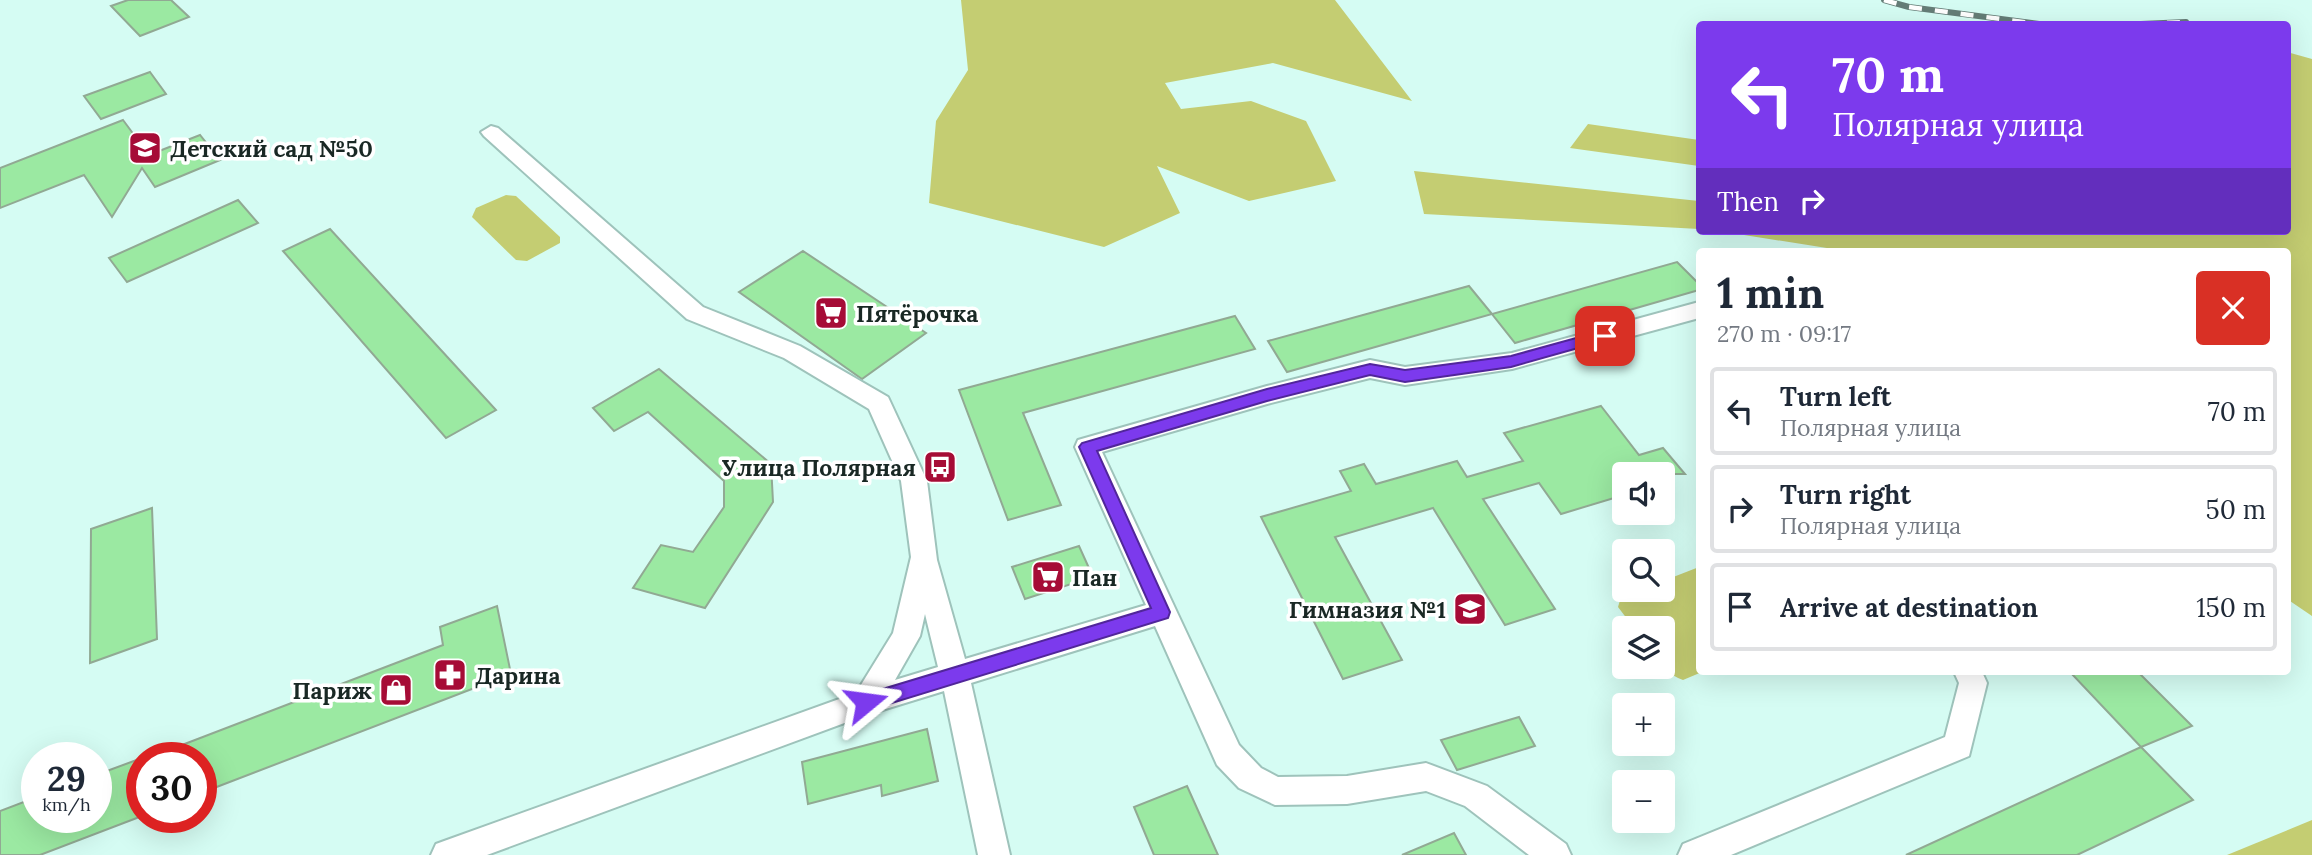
<!DOCTYPE html>
<meta charset="utf-8">
<style>
:root{--surface:#fff;--page:#f2f2f3;--text:#1f2937;--muted:#747a83;--line:#e0e1e3}
body{margin:0;font-family:Lora,serif;background:var(--page);color:var(--text);height:100vh;display:flex;flex-direction:column;font-size:26px;white-space:nowrap}
*{box-sizing:border-box;margin:0}
p{font-size:23px;color:var(--muted)}
.icon{flex:none;width:38px;height:38px;fill:none;stroke:currentColor;stroke-width:2;stroke-linecap:round;stroke-linejoin:round}
.map{position:relative;flex:1;overflow:hidden}
.sheet{position:absolute;left:1696px;top:248px;width:595px;height:427px;display:flex;flex-direction:column;background:var(--surface);border-radius:7px;box-shadow:0 7px 28px #0002}
.sheet>*{flex:none}
.top-card{position:absolute;left:1696px;top:21px;width:595px;height:214px;border-radius:7px;box-shadow:0 7px 28px #0002;background:#7c3aed;color:#fff;overflow:hidden}
.fabs{position:absolute;left:1612px;top:462px;display:grid;gap:14px}
.fabs a{display:grid;place-items:center;width:63px;height:63px;border-radius:7px;background:var(--surface);box-shadow:0 7px 28px #0002;font-size:35px}
.speed{position:absolute;left:21px;top:742px;display:flex;gap:14px;font-size:35px;font-weight:700;text-align:center}
.speed>*{display:grid;place-content:center;width:91px;height:91px;border-radius:50%;background:var(--surface);box-shadow:0 7px 28px #0002;line-height:1}
.speed small{font-size:18px;font-weight:400}
.speed .limit{border:10px solid #d22;background:#fff;color:#111}
.pin{position:absolute;display:grid;place-items:center;width:60px;height:60px;color:#fff;margin:-30px;border-radius:14px;box-shadow:0 4px 10px #0006}
.me{position:absolute;width:77px;margin:-38px;rotate:74deg;stroke-linejoin:round;filter:drop-shadow(0 0 5px #0008)}
.turn{display:flex;align-items:center;gap:24px;height:147px;padding:0 21px;font-size:32px}
.turn .icon{width:91px;height:91px;stroke-width:2.5}
.turn b{display:block;font-size:49px;line-height:60px}
.then{display:flex;align-items:center;height:66px;padding:0 21px;background:#0003;gap:14px;font-size:26px}
.round{display:grid;place-items:center;flex:none;width:74px;height:74px;border-radius:7px;background:var(--page)}
.head{display:flex;align-items:center;justify-content:space-between;height:119px;padding:0 21px}
h1{font-size:42px;font-weight:800;line-height:52px}
ul{padding:0;list-style:none}
li{display:flex;align-items:center;gap:21px;height:88px;margin:0 14px 10px;padding:0 7px;border:4px solid var(--line);border-radius:7px}
li div{flex:1}
li b{display:block;font-size:26px}
li em{font-style:normal}
.map>svg:first-child{display:block}
</style>
<div class="map">
<svg width="2312" height="855" viewBox="0 0 2312 855">
<rect width="100%" height="100%" fill="#d5fcf3"/>
<!-- green -->
<g fill="#c4cd72">
<polygon points="961,0 1335,0 1412,101 1273,63 1165,83 1181,109 1251,101 1306,121 1336,181 1249,201 1157,166 1180,213 1104,247 929,203 936,121 968,70"/>
<polygon points="2287,52 2312,59 2312,616 2287,599 2287,252 1852,252 1719,231 1902,231 1919,233 1923,231 2287,231"/>
<polygon points="1588,124 1699,140 1699,166 1570,148"/>
<polygon points="1414,171 1699,201 1699,229 1424,214"/>
<polygon points="506,195 516,196 560,237 560,243 527,261 516,260 472,217 476,208"/>
<path d="M1699,567V672H1702L1683,680C1655,669 1662,654 1662,628H1634L1618,607L1621,597L1640,590H1662L1663,581Z"/>
<polygon points="2312,820 2312,855 2227,855"/>
</g>
<!-- building -->
<g fill="#9be9a2" stroke="#91a993" stroke-width="2">
<polygon points="128,0 171,0 189,17 140,36 111,6"/>
<polygon points="150,72 166,94 101,119 84,96"/>
<polygon points="123,120 149,155 200,135 220,160 155,187 142,168 112,217 84,175 0,208 0,168"/>
<polygon points="238,200 258,223 127,282 109,258"/>
<polygon points="330,229 440,349 496,410 446,438 283,251"/>
<polygon points="803,251 926,333 862,379 739,292"/>
<polygon points="1677,262 1699,284 1699,290 1515,343 1492,314"/>
<polygon points="1469,286 1492,314 1287,372 1268,341"/>
<polygon points="1235,316 1255,349 1023,413 1061,505 1008,520 959,390"/>
<polygon points="659,369 771,464 773,502 705,608 633,588 661,545 693,552 724,507 724,481 648,412 614,431 593,408"/>
<polygon points="1601,406 1639,455 1663,448 1685,474 1624,474 1624,495 1561,514 1539,483 1483,499 1555,609 1505,625 1433,508 1335,537 1402,660 1343,679 1261,517 1351,491 1340,471 1364,464 1376,484 1457,461 1467,477 1523,461 1504,433"/>
<polygon points="152,508 157,639 90,663 91,529"/>
<polygon points="1079,546 1093,577 1025,599 1012,567"/>
<polygon points="497,606 511,674 201,793 201,758 148,758 443,645 440,627"/>
<polygon points="2070,672 2138,672 2192,726 2141,747"/>
<polygon points="1519,717 1535,746 1457,770 1441,740"/>
<polygon points="927,729 938,781 882,796 881,785 808,804 802,762"/>
<polygon points="2141,747 2193,800 2077,855 1906,855"/>
<polygon points="142,758 142,816 40,855 0,855 0,811 37,797 37,817 96,817 96,775"/>
<polygon points="1187,786 1218,855 1154,855 1134,807"/>
<polygon points="1454,833 1466,855 1402,855"/>
</g>
<g fill="none" stroke-linecap="round" stroke-linejoin="round">
<defs>
<g id="street">
<path d="M491,126L498,128L703,307L800,346L888,397L927,481L937,560L965,659L1146,605L1075,447L1078,440L1267,386L1370,360L1405,367L1512,353L1699,302V318L1512,369L1405,385L1370,378L1267,404L1102,452L1239,745L1261,768L1278,777L1347,776L1426,763L1487,786L1566,844L1571,855H1529L1465,806L1426,791L1347,804L1275,805L1239,788L1217,765L1155,626L971,683L1010,855H978L944,691L866,715L487,855H431L436,844L447,840L856,693L893,633L911,557L901,481L869,409L784,358L687,319L484,136L481,132ZM925,614L938,667L895,680L920,636Z"/>
<polygon points="1954,672 1982,672 1987,683 1969,756 1731,855 1678,855 1683,844 1945,737 1959,683"/>
</g>
</defs>
<!-- street casing -->
<use href="#street" stroke="#9ec3bb" stroke-width="4"/>
<!-- street -->
<use href="#street" fill="#fff" fill-rule="evenodd"/>
<defs>
<g id="rail">
<polyline points="1884,0 1909,7 2039,24"/>
<polyline points="2141,24 2186,22"/>
</g>
</defs>
<!-- rail casing -->
<use href="#rail" stroke="#657d77" stroke-width="6"/>
<!-- rail -->
<use href="#rail" stroke="#fff" stroke-width="4.5" stroke-dasharray="13" stroke-linecap="butt"/>
</g>
<!-- route -->
<polygon fill="#7c3aed" stroke="#51269a" stroke-width="2" points="1605,330 1613,336 1610,339 1511,367 1405,382 1370,375 1267,401 1097,451 1170,612 1168,618 866,711 860,708 857,702 860,696 866,694 1151,608 1079,447 1082,443 1267,389 1370,364 1405,370 1511,356"/>
<!-- icons -->
<defs>
<symbol id="school-square" viewBox="-11 -11 22 22"><rect x="-9" y="-9" width="18" height="18" rx="4" fill="#a60c36" stroke="#fff"/><path d="M0-5L7-2L0 1L-7-2ZM-4 1L0 2.5L4 1V4Q0 6-4 4Z" fill="#fff"/></symbol>
<symbol id="supermarket-square" viewBox="-11 -11 22 22"><rect x="-9" y="-9" width="18" height="18" rx="4" fill="#a60c36" stroke="#fff"/><path d="M-6-5.5h2.5l.6 2H6L4.5 2H-2.5L-4.4-4H-6ZM-1.5 3.2a1.3 1.3 0 1 0 .1 0ZM3 3.2a1.3 1.3 0 1 0 .1 0Z" fill="#fff"/></symbol>
<symbol id="bus-square" viewBox="-11 -11 22 22"><rect x="-9" y="-9" width="18" height="18" rx="4" fill="#a60c36" stroke="#fff"/><path d="M-5-6H5V4H4V6H2V4H-2V6H-4V4H-5ZM-3.5-4V0h7V-4ZM-3.5 1.2v1.5H-2V1.2ZM2 1.2v1.5H3.5V1.2Z" fill="#fff"/></symbol>
<symbol id="pharmacy-square" viewBox="-11 -11 22 22"><rect x="-9" y="-9" width="18" height="18" rx="4" fill="#a60c36" stroke="#fff"/><path d="M-2-6h4v4h4v4h-4v4h-4v-4h-4v-4h4Z" fill="#fff"/></symbol>
<symbol id="shop-square" viewBox="-11 -11 22 22"><rect x="-9" y="-9" width="18" height="18" rx="4" fill="#a60c36" stroke="#fff"/><path d="M-5-2.5h2.3a2.7 3.5 0 0 1 5.4 0H5L5.5 6h-11ZM-1.5-2.5h3a1.5 2.3 0 0 0-3 0Z" fill="#fff"/></symbol>
</defs>
<g fill-rule="evenodd">
<use href="#school-square" x="126" y="129" width="38" height="38"/>
<use href="#supermarket-square" x="812" y="294" width="38" height="38"/>
<use href="#bus-square" x="921" y="448" width="38" height="38"/>
<use href="#supermarket-square" x="1029" y="558" width="38" height="38"/>
<use href="#school-square" x="1451" y="590" width="38" height="38"/>
<use href="#pharmacy-square" x="431" y="656" width="38" height="38"/>
<use href="#shop-square" x="377" y="671" width="38" height="38"/>
</g>
<g text-anchor="middle" dominant-baseline="central" stroke-width="7" stroke-linejoin="round" paint-order="stroke">
<!-- poi labels -->
<g font-size="23" font-weight="bold" fill="#192824" stroke="#fff" text-anchor="start">
<text x="170" y="148">Детский сад №50</text>
<text x="856" y="313">Пятёрочка</text>
<text x="916" y="467" text-anchor="end">Улица Полярная</text>
<text x="1072" y="577">Пан</text>
<text x="1446" y="609" text-anchor="end">Гимназия №1</text>
<text x="475" y="675">Дарина</text>
<text x="372" y="690" text-anchor="end">Париж</text>
</g>
</g>
</svg>
<div class="fabs">
<a><svg class="icon" aria-label="sound" viewBox="0 0 24 24"><path d="M4 9h4l5-4v14l-5-4H4zM17 9q2 3 0 6"/></svg></a>
<a><svg class="icon" aria-label="search" viewBox="0 0 24 24"><circle cx="10" cy="10" r="6"/><path d="M15 15l6 6"/></svg></a>
<a><svg class="icon" aria-label="layers" viewBox="0 0 24 24"><path d="M12 4l9 5-9 5-9-5zM3 14l9 5 9-5"/></svg></a>
<a>+</a>
<a>−</a>
</div>
<div class="speed"><div>29<small>km/h</small></div><div class="limit">30</div></div>
<div class="pin" style="left:1605px;top:336px;background:#d93025"><svg class="icon" aria-label="arrive" viewBox="0 0 24 24"><path d="M6 21V4h12l-3 4 3 4H6"/></svg></div>
<svg class="me" style="left:866px;top:702px" viewBox="-20 -20 40 40"><path d="M0-17L14 15 0 8-14 15z" fill="#7c3aed" stroke="#fff" stroke-width="4"/></svg>
<div class="top-card">
<div class="turn"><svg class="icon" aria-label="left" viewBox="0 0 24 24"><path d="M17 20v-9H6M10 6l-5 5 5 5"/></svg><div><b>70 m</b>Полярная улица</div></div>
<div class="then">Then<svg class="icon" aria-label="right" viewBox="0 0 24 24"><path d="M7 20v-9h11M14 6l5 5-5 5"/></svg></div>
</div>
<section class="sheet">
<div class="head"><div><h1>1 min</h1><p>270 m · 09:17</p></div><a class="round" style="background:#d93025;color:#fff"><svg class="icon" aria-label="close" viewBox="0 0 24 24"><path d="M6 6l12 12M18 6L6 18"/></svg></a></div>
<ul>
<li><svg class="icon" aria-label="left" viewBox="0 0 24 24"><path d="M17 20v-9H6M10 6l-5 5 5 5"/></svg><div><b>Turn left</b><p>Полярная улица</p></div><em>70 m</em></li>
<li><svg class="icon" aria-label="right" viewBox="0 0 24 24"><path d="M7 20v-9h11M14 6l5 5-5 5"/></svg><div><b>Turn right</b><p>Полярная улица</p></div><em>50 m</em></li>
<li><svg class="icon" aria-label="arrive" viewBox="0 0 24 24"><path d="M6 21V4h12l-3 4 3 4H6"/></svg><div><b>Arrive at destination</b></div><em>150 m</em></li>
</ul>
</section>
</div>
